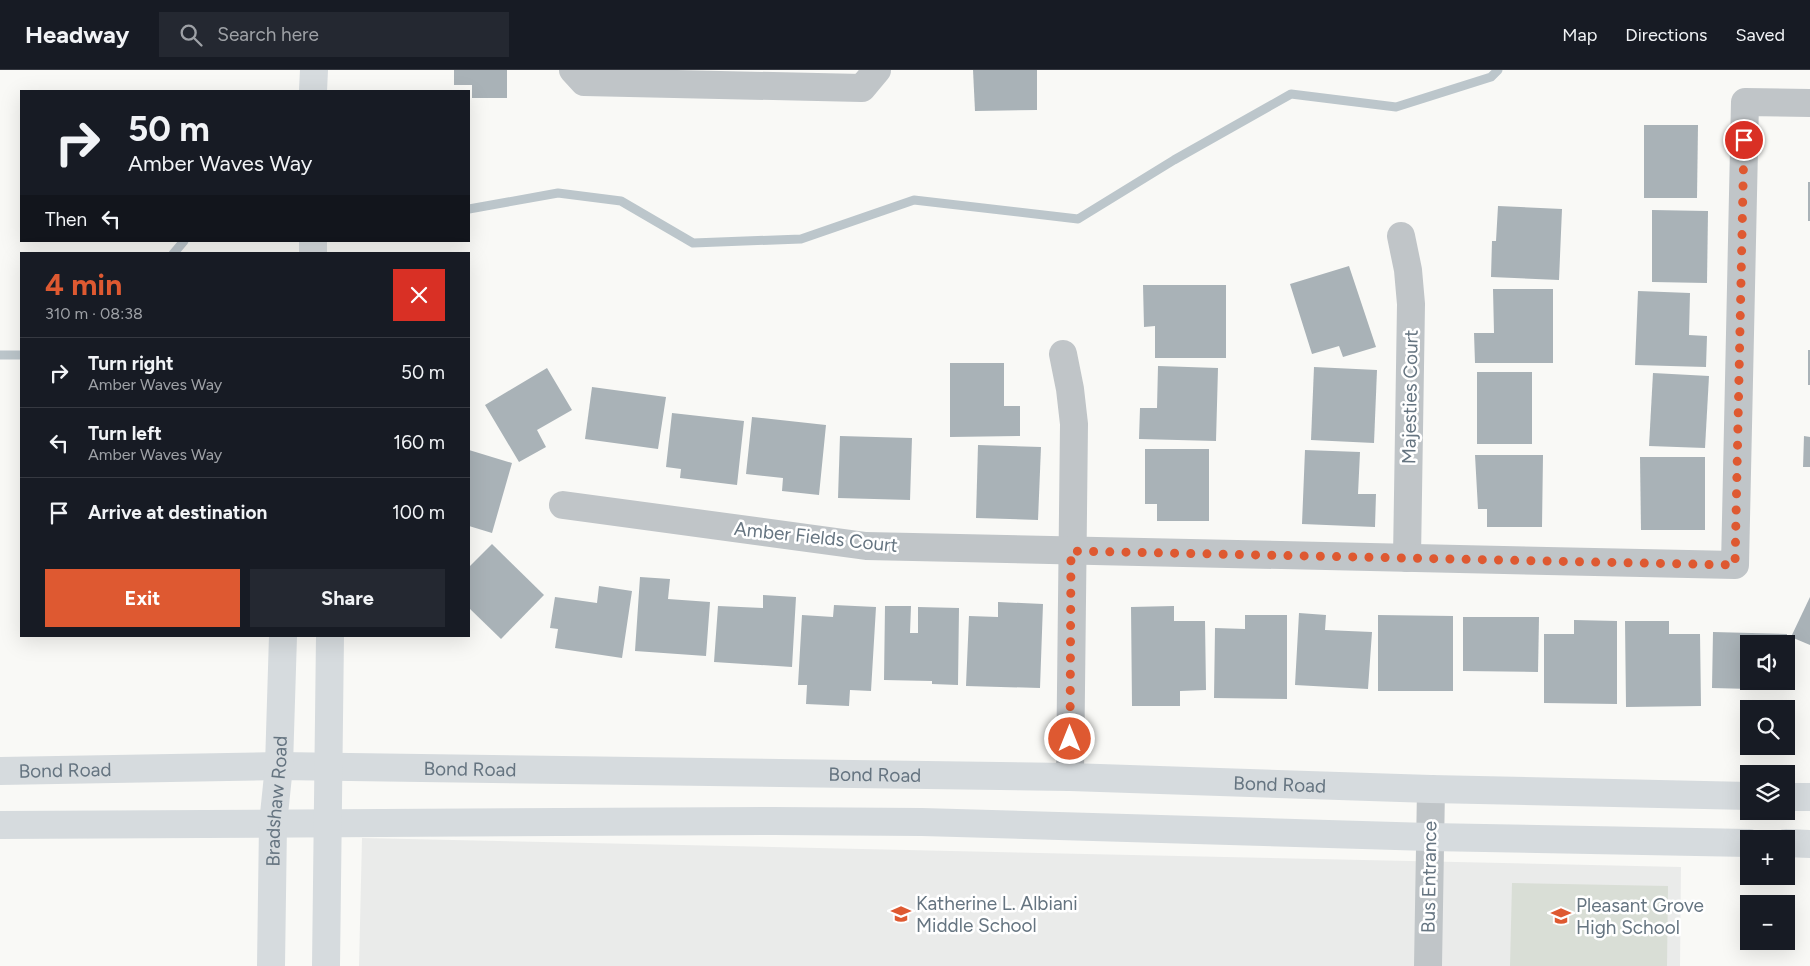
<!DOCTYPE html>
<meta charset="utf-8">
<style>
:root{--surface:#171b24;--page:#242831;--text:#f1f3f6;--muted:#9ea1a6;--line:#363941;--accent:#de5931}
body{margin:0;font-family:Figtree,sans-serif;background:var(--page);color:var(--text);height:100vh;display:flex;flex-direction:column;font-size:19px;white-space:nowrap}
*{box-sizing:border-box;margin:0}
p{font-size:16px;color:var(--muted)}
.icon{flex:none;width:28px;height:28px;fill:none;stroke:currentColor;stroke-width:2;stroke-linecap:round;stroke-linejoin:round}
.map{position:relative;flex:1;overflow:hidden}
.drawer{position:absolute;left:20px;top:182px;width:450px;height:385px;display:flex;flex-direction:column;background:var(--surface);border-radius:0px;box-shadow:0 5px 20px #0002}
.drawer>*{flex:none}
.hud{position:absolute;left:20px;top:20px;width:450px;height:152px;border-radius:0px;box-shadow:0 5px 20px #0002;background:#171b24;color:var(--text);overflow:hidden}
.fabs{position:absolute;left:1740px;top:565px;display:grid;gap:10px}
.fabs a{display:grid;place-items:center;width:55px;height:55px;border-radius:0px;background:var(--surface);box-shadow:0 5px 20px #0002;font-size:25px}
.pin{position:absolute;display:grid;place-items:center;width:42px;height:42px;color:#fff;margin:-21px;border:2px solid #fff;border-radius:50%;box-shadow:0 1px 5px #0007}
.me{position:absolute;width:55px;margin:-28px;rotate:0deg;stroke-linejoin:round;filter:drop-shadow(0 0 4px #0008)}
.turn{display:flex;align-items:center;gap:18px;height:105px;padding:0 25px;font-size:22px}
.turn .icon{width:65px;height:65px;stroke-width:2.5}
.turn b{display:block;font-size:35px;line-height:42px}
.then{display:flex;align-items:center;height:48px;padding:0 25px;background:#0003;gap:10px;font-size:19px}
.round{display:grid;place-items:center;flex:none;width:52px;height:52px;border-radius:0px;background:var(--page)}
.head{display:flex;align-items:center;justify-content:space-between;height:85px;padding:0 25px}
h1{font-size:30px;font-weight:700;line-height:38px;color:var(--accent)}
.cta{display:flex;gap:10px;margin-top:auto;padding:10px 25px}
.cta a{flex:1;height:58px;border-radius:0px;background:var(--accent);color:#fff;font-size:20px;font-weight:700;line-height:58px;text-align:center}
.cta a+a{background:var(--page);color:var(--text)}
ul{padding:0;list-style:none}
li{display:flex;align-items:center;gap:15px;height:70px;padding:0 25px;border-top:1px solid var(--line)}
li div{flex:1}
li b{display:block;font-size:19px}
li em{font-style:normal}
header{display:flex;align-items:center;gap:30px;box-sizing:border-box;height:70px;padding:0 25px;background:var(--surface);border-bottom:1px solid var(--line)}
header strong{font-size:24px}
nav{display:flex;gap:28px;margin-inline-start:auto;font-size:18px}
.search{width:350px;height:45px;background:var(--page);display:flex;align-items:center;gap:12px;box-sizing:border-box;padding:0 18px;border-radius:0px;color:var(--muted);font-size:19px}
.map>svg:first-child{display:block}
</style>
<header>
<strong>Headway</strong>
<div class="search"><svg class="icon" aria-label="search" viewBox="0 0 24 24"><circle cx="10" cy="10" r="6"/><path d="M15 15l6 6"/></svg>Search here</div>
<nav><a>Map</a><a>Directions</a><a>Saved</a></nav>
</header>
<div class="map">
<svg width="1810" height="896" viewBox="0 0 1810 896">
<rect width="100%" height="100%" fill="#f9f9f6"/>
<!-- built -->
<polygon fill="#eaebea" points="362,768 1681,797 1680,896 359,896"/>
<!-- garden -->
<polygon fill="#d9ded6" points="1512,813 1668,816 1667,896 1510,896"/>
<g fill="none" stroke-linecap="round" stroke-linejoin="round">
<!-- stream -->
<g stroke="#bcc6cb" stroke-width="9">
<polyline points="469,139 558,123 621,131 693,173 801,169 914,130 1078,149 1174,90 1291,24 1396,37 1491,7 1498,0"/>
<polyline points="173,184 184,171"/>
<polyline points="0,285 21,285"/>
</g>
</g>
<!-- building -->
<g fill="#a9b2b7">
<polygon points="454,0 507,0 507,28 472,28 472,15 454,15"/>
<polygon points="973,0 1037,0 1037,40 975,41"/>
<polygon points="1644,55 1698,55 1697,128 1644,128"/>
<rect x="1808" y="112" width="2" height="39"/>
<polygon points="1498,136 1562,139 1559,210 1491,207 1492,171 1496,171"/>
<polygon points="1652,140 1708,141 1707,213 1652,212"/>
<polygon points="1349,196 1376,277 1343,287 1339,276 1312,284 1290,214"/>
<polygon points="1143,215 1226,215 1226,288 1155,288 1155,256 1144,257"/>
<polygon points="1493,219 1553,219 1553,293 1475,293 1474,263 1494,263"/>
<polygon points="1638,221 1690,223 1689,265 1707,266 1706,297 1635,295"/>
<rect x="1808" y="280" width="2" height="35"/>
<polygon points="950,293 1004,293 1004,336 1020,336 1020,366 950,367"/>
<polygon points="1158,296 1218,298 1216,371 1139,369 1140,338 1157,338"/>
<polygon points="1314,297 1377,300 1374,373 1311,370"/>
<polygon points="547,298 572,340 537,360 546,377 519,392 485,335"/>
<rect x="1477" y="302" width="55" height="72"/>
<polygon points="1653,303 1709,306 1705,378 1649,376"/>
<polygon points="592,317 666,327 658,379 585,369"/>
<polygon points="672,343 744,351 737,415 680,408 681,399 666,397"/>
<polygon points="752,347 826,355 819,425 782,421 783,408 746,404"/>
<polygon points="840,366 912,368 910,430 838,428"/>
<polygon points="1804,366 1810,367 1810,397 1803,397"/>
<polygon points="978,375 1041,377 1038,450 976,448"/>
<polygon points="1145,379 1209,379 1209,451 1157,451 1157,434 1145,434"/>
<polygon points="469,380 512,393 492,463 469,456"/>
<polygon points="1305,380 1360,382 1358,424 1376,424 1375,457 1302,454"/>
<polygon points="1475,385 1543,385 1542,457 1487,457 1487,439 1478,439"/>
<polygon points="1640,387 1705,387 1705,460 1641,460"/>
<polygon points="492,474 544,525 501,569 469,538 469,497"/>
<polygon points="640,507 670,509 668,529 710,532 706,586 635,581"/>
<polygon points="599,516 632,521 622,588 555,578 558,559 550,558 555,527 597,533"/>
<polygon points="763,525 796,527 792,597 714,592 718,536 763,538"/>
<polygon points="1810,527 1810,575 1791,567"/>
<polygon points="998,532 1043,534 1040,618 966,616 969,546 998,547"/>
<polygon points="834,535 876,537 871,621 850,620 849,636 806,634 807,615 798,615 802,545 833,547"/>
<polygon points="885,536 911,536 910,563 918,563 918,537 959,538 958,615 932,614 932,611 884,610"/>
<polygon points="1174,536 1174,551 1205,551 1206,620 1180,621 1180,636 1132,636 1131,537"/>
<polygon points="1299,543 1326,545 1325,560 1372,562 1368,619 1295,615"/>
<polygon points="1245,545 1287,545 1287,629 1214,628 1215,558 1245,559"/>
<polygon points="1378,545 1453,546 1453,621 1378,621"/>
<polygon points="1463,547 1539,547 1538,602 1463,601"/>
<polygon points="1574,550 1617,551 1617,634 1544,633 1544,564 1574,564"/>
<polygon points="1625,551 1669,551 1669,564 1700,564 1701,636 1626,637"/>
<polygon points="1713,562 1787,564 1787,574 1749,574 1749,611 1786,611 1785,620 1712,618"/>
</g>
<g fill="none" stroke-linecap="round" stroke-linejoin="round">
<!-- minor -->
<g stroke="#c0c5c8" stroke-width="28">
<polyline points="573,0 584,12 862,18 877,0"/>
<polyline points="1401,166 1408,200 1411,234 1407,488"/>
<polyline points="1063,284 1070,319 1074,354 1070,707"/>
<polyline points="563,435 866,476 1735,495 1745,32 1810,33"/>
<polyline points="1428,896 1431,719"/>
</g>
<!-- major -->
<g stroke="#d6dbde" stroke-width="28">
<polyline points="313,21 314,0"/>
<polyline points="313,171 313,184"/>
<path id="s1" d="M0,701L279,696L1070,707L1431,719L1749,726"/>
<polyline points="1786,727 1810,727"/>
<polyline points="0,755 773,751 922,752 1429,767 1749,773"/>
<polyline points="1786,773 1810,774"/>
<path id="s2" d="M271,896L273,754L279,696L283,566"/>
<polyline points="326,896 330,566"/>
</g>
</g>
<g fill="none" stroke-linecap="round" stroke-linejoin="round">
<!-- route -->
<polyline stroke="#de5931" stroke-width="9" stroke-dasharray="0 16.2" points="1070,669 1071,481 1735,495 1744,70"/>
</g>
<!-- icons -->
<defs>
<symbol id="school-bare" viewBox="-9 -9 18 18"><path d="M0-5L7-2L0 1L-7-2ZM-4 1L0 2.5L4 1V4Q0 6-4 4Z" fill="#de5931" stroke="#fff" stroke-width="2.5" paint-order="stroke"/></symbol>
</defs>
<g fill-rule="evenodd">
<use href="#school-bare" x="887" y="830" width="28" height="28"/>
<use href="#school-bare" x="1547" y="832" width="28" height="28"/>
</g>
<g text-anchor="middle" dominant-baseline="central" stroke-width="5" stroke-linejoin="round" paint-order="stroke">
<!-- street labels -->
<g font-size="19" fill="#657480" stroke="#fff">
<text transform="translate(1410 327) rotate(-89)">Majesties Court</text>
<text transform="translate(816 467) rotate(6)">Amber Fields Court</text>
<text stroke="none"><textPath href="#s1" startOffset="470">Bond Road</textPath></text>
<text stroke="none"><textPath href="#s1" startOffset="65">Bond Road</textPath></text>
<text stroke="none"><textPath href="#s1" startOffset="875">Bond Road</textPath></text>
<text stroke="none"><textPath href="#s1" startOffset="1280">Bond Road</textPath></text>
<text stroke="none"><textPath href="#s2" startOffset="165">Bradshaw Road</textPath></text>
<text transform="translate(1429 807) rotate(-89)">Bus Entrance</text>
</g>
<!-- poi labels -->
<g font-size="19" fill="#657480" stroke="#fff" text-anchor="start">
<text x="916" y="833">Katherine L. Albiani<tspan x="916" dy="22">Middle School</tspan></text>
<text x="1576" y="835">Pleasant Grove<tspan x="1576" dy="22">High School</tspan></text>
</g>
</g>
</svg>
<div class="fabs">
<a><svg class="icon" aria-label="sound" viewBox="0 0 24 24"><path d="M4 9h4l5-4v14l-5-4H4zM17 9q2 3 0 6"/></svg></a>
<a><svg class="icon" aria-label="search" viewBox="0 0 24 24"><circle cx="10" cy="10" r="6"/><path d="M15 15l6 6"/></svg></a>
<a><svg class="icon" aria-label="layers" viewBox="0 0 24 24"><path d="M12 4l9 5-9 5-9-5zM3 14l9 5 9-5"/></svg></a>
<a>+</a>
<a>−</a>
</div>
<div class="pin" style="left:1744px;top:70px;background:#d93025"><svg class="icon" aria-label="arrive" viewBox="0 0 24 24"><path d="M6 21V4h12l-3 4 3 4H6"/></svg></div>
<svg class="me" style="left:1070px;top:669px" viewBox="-20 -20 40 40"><circle r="17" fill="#de5931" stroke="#fff" stroke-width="3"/><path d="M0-11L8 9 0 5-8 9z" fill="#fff"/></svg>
<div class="hud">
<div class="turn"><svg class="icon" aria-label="right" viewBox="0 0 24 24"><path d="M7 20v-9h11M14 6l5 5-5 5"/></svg><div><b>50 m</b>Amber Waves Way</div></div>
<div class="then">Then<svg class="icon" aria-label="left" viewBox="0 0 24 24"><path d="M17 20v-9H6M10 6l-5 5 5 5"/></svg></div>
</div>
<section class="drawer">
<div class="head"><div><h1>4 min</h1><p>310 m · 08:38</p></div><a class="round" style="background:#d93025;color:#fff"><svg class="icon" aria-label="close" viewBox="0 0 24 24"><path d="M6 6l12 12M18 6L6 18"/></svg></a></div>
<ul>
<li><svg class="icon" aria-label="right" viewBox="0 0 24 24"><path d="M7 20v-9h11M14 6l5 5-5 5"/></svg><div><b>Turn right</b><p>Amber Waves Way</p></div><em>50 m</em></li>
<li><svg class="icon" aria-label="left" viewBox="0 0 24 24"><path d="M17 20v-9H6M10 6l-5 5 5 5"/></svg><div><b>Turn left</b><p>Amber Waves Way</p></div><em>160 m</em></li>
<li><svg class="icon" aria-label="arrive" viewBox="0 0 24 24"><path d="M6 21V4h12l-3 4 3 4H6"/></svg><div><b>Arrive at destination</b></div><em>100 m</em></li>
</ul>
<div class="cta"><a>Exit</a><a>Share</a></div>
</section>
</div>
